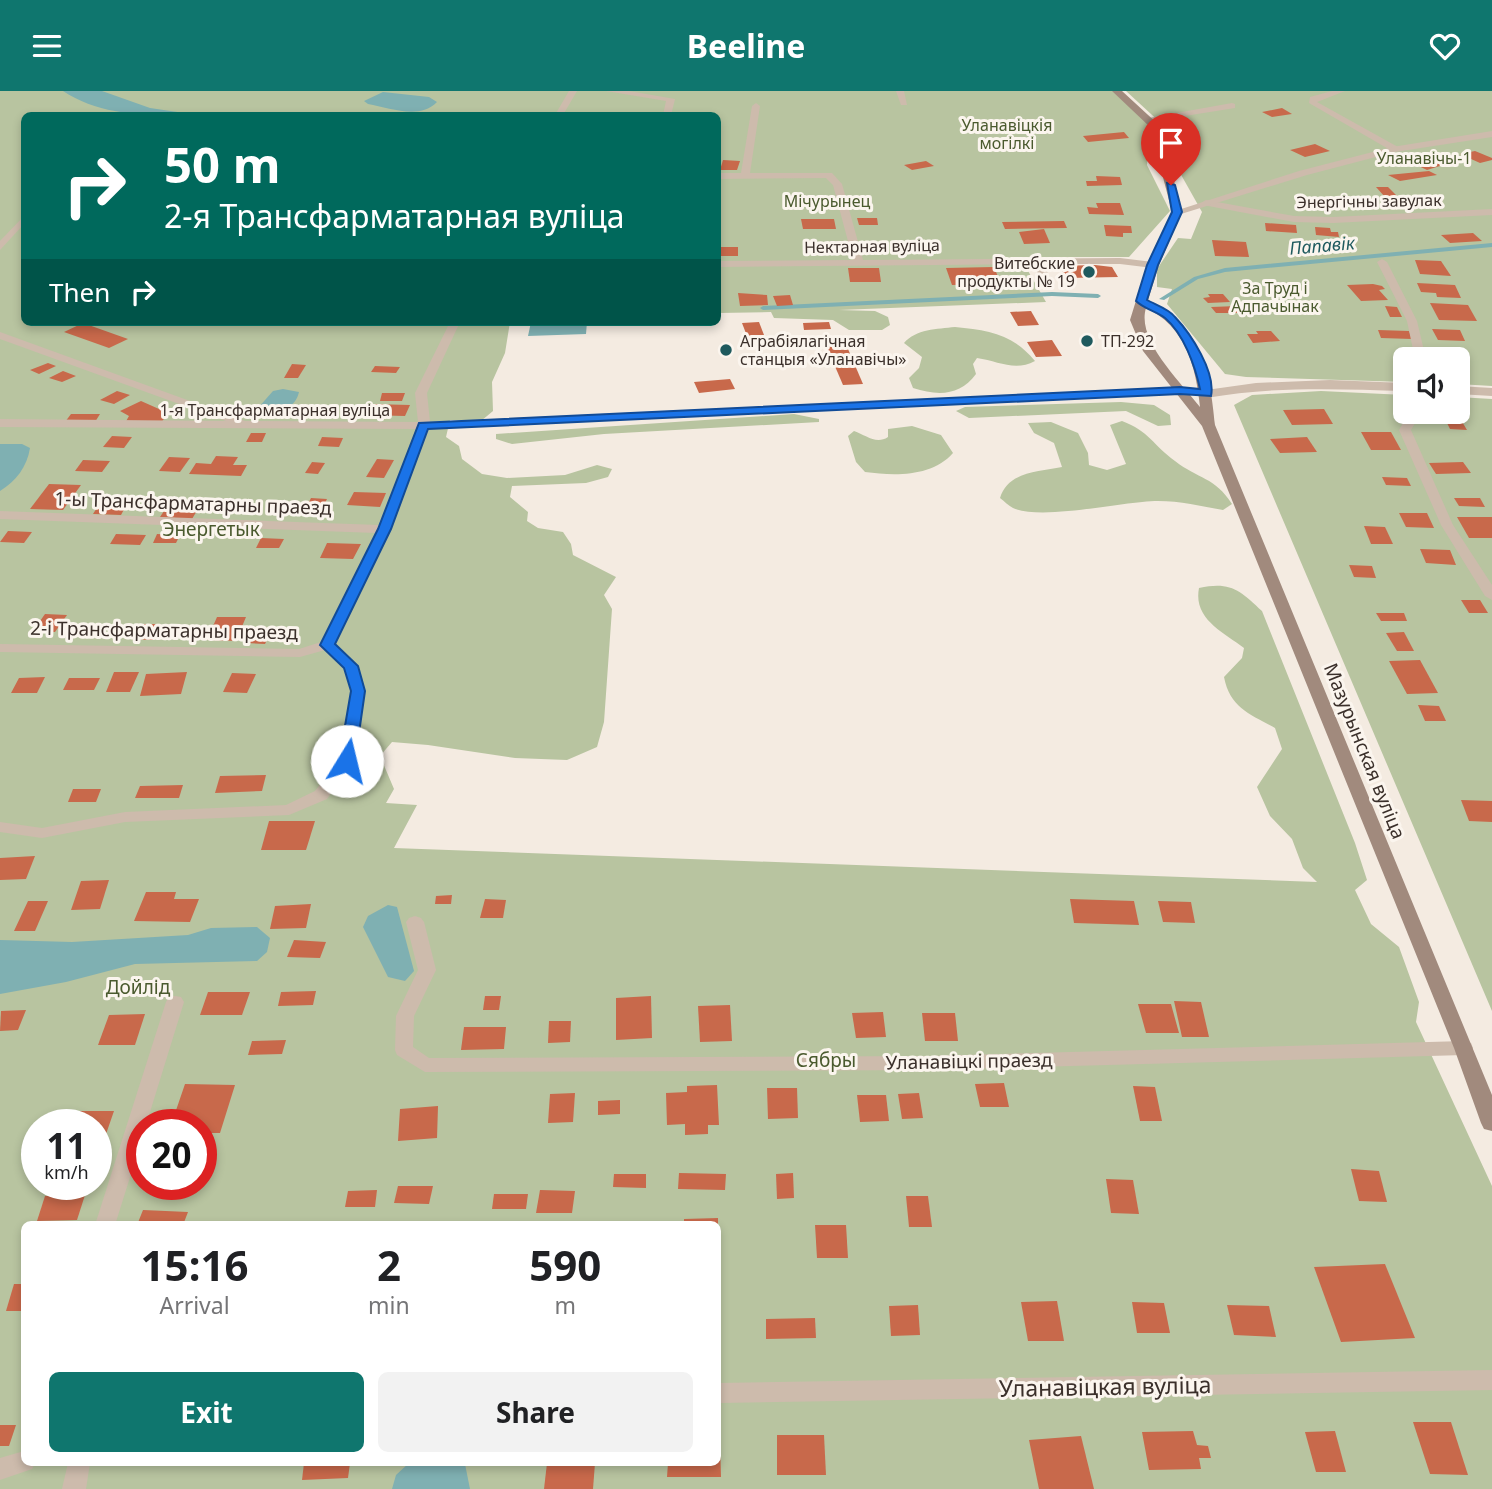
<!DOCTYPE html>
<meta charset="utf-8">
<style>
:root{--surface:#fff;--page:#f2f2f2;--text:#202124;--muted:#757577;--accent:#0f766e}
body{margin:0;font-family:"Noto Sans",sans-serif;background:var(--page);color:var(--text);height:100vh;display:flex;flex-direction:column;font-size:26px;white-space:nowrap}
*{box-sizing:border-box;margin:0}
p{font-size:23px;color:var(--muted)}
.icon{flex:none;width:38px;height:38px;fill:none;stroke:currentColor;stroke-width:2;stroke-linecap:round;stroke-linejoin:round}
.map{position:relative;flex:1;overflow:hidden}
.panel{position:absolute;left:21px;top:1130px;width:700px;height:245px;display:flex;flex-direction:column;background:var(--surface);border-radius:10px;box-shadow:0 4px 10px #0003}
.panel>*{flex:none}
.guide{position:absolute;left:21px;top:21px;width:700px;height:214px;border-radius:10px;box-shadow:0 4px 10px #0003;background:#00695c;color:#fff;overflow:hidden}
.buttons{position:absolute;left:1393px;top:256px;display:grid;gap:14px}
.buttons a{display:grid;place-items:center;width:77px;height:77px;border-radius:10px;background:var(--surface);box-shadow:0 4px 10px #0003;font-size:35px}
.speed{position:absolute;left:21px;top:1018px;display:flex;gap:14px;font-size:35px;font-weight:700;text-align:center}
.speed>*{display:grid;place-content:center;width:91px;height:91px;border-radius:50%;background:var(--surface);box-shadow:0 4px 10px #0003;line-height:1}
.speed small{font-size:18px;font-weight:400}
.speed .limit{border:10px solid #d22;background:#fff;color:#111}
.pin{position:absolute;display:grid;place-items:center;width:60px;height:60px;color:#fff;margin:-72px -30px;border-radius:50% 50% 50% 0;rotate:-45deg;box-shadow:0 0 7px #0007}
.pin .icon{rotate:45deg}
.me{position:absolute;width:77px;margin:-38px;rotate:9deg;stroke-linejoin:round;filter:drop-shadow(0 0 5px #0008)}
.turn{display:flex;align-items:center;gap:24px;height:147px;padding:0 28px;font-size:32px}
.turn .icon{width:91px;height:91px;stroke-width:2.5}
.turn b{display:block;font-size:49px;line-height:60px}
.then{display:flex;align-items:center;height:66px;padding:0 28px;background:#0003;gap:14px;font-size:26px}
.eta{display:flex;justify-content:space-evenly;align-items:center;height:119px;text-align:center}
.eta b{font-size:42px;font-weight:700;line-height:49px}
.cta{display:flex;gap:14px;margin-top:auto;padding:14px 28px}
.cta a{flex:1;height:80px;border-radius:10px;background:var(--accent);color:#fff;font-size:28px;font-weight:700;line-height:80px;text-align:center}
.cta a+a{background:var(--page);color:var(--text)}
header{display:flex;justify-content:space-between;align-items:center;height:91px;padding:0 28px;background:var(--accent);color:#fff;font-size:32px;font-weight:700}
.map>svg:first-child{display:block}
</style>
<header><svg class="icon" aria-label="menu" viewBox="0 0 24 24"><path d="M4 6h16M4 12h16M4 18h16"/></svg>Beeline<svg class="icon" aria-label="heart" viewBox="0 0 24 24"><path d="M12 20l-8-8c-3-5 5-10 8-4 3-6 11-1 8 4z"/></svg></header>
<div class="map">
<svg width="1492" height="1398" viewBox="0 0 1492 1398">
<rect width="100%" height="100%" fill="#f4ebe1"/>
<!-- green -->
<g fill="#b8c4a0" fill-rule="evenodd">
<path d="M0,0H1113L1150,35L1147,74L1170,120L1129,166H1020L1046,211L839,219L875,220L888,226L890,234L882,239H849L833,229L774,227L771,221L718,222V24H24V231H510L505,262L492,291L493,320L481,330L450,329L446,346L459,355L462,368L482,383L507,387L565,384L597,374L612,378L608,386L586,392L512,395L510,406L528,421L527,430L538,437L563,441L571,453L573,464L616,486L604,504L612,518L604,631L597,656L567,669L515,667L428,654L392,651L380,665L394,698L386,712L417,714L394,757L1317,791L1303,777L1292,748L1270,725L1257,696L1282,658L1275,637C1250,623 1230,617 1224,586L1242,567L1244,557C1223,541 1193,528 1199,497C1230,490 1240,499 1262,520L1355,752L1367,789L1355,799L1371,833L1399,856L1419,911L1416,931L1492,1095V1398H0ZM37,1034H96V1094H37ZM142,1034H201V1094H142ZM24,1134H718V1372H24Z"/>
<polygon points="1126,0 1492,0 1492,295 1458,293 1458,268 1405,268 1405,291 1246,286 1225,283 1167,213 1172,198 1157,196 1157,178 1178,147 1191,148 1202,121 1175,73 1164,35"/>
<path d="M955,236C988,239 1013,243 1035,270C1015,281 998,270 977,267L973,273L976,283C960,305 938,305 913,297L909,287L919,277L922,266L904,252C916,238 937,238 955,236Z"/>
<polygon points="1321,300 1405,304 1405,320 1458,320 1458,306 1492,308 1492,920 1234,314 1252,304"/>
<polygon points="1121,311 1154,314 1170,324 1171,334 1158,335 1126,320 969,327 956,320 965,316"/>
<polygon points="794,323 819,328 819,331 604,343 512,353 496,348 496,343"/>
<path d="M1122,330C1149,340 1153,354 1175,370C1198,388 1215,386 1232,413L1223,419C1201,415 1180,410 1158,410C1124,410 1043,430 1013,417C1009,415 1004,410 1000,407C1008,380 1039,381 1062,376L1054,352L1034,342L1028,332L1051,331L1078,342L1088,362L1089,374L1107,379L1126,373L1110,334Z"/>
<path d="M912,335L941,344L953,362C932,386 895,385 865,381L856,371L848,345L854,340C866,344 876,354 888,346V338Z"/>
</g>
<!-- water -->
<g fill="#7fb0b2">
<path d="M63,0H102L150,17L198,24C153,25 102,26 63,0Z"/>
<path d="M383,1L429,6L437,11C420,29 390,17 368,13L364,10Z"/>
<polygon points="531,231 587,231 586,243 528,245"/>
<path d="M283,298L299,301C295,319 276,323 260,320L258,317L273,300Z"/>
<path d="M0,353H22L30,357C27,376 16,390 0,400Z"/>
<polygon points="388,814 397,816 414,880 405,890 388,886 363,836 368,825"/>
<polygon points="257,836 270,847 267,861 257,870 135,873 66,891 0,903 0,849 72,851 188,844 211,837"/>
<polygon points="409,1372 462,1372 465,1373 470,1398 392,1398 396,1384"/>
</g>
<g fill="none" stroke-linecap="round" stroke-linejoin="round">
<!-- stream -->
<g fill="#7fb0b2" fill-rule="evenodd">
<polygon points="1492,152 1492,156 1225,181 1198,188 1164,209 1159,208 1194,186 1225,177"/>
<polygon points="1052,201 1098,203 1101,205 1098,207 1052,205 763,219 760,217 763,215"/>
</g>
</g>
<!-- building -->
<g fill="#c8694b">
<polygon points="1282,17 1292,23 1272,26 1262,21"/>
<polygon points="1124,41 1129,47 1088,51 1083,45"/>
<polygon points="1315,53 1330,60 1305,66 1290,59"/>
<polygon points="1475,60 1492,67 1492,69 1480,72 1460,63"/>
<polygon points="1422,64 1443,74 1427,79 1408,70"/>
<polygon points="723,69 740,70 737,79 720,79"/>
<polygon points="926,70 934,75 912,79 904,74"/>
<polygon points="1429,80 1437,84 1400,90 1388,84"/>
<polygon points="1096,85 1120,86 1122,94 1087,95 1086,90 1097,90"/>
<polygon points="1376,96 1388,96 1398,106 1385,106"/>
<polygon points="1096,112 1120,112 1124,124 1089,123 1087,116 1098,117"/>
<polygon points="857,127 877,127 878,134 859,134"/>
<polygon points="801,128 834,128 836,138 803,138"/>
<polygon points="1064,130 1067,137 1005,138 1002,131"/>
<polygon points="1265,132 1296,134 1297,142 1266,140"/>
<polygon points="1104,134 1131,135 1132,142 1123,142 1123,146 1106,145"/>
<polygon points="1315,136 1330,137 1331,141 1338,141 1339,146 1316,144"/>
<polygon points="1044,138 1050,152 1024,153 1019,141"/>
<polygon points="1473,142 1482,150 1450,152 1441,144"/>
<polygon points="1212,149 1246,151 1249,166 1215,165"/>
<rect x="718" y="156" width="20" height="9"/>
<polygon points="1415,169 1441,170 1451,185 1420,183"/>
<polygon points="1095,174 1112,176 1118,186 1066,187 1059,175"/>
<polygon points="994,176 1001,193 952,194 946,177"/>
<polygon points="848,177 879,177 881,191 850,191"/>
<polygon points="1417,192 1455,194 1461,207 1437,206 1436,202 1421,201"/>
<polygon points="1373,193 1382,195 1385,198 1379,199 1388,209 1361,210 1347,194"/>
<polygon points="738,202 767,204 768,214 740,215"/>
<polygon points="1208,203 1223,203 1230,211 1208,212 1203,207 1210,206"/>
<polygon points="790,204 793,214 777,215 773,205"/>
<polygon points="1430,212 1468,214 1477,230 1439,229"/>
<polygon points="1238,215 1244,222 1216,222 1211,216"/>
<polygon points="1385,215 1397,216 1402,226 1390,226"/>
<polygon points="1031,220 1039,234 1018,235 1010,221"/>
<polygon points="759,231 764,244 747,245 742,232"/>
<polygon points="829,231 831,238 804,239 803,232"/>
<polygon points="83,232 128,248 109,257 64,241"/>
<polygon points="1432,238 1460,239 1465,250 1438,249"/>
<polygon points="1378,239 1409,240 1412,248 1381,247"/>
<polygon points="1256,240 1271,240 1280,250 1253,252 1247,243 1258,243"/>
<polygon points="1052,249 1062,265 1036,266 1027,251"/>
<polygon points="845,251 863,293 843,294 825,252"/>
<polygon points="48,272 56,275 39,283 30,279"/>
<polygon points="292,273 306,274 298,287 284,287"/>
<polygon points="375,275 400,276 396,282 371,281"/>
<polygon points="63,280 76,285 62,291 49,287"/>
<polygon points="730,288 735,298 699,302 694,291"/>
<polygon points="117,300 130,304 114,313 100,309"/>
<polygon points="382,302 405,302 402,310 380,310"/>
<polygon points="141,310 168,322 161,332 125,332 129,325 120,320"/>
<polygon points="371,313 410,314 405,325 366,324"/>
<polygon points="1324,318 1333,333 1292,334 1283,319"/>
<polygon points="71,323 100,323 95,331 65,331"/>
<polygon points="1445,328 1461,329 1467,339 1450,338"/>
<polygon points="1361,341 1391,341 1401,359 1371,359"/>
<polygon points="251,342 266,342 262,351 246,351"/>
<polygon points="112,345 132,346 124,357 103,356"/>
<polygon points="322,346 343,347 339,356 318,355"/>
<polygon points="1307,346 1317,361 1280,362 1270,348"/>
<polygon points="216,365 238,366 233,374 247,374 241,385 189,383 196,372 211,373"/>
<polygon points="169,366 190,367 180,381 159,380"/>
<polygon points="377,368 394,369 384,387 366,386"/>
<polygon points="83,369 110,370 102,381 75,380"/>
<polygon points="312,371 325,372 318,383 305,382"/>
<polygon points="1463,371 1471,382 1436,383 1429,372"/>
<polygon points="1382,386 1407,387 1411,395 1386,394"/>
<polygon points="49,393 81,394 63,419 30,418"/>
<polygon points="354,401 386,402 380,416 347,414"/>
<polygon points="311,407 327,408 321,420 305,419"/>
<polygon points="1454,407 1480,407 1485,416 1459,415"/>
<polygon points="100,412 127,413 121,424 93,423"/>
<polygon points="166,417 198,418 192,428 160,426"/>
<polygon points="1399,422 1427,422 1434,437 1406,436"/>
<polygon points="1457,426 1492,426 1492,447 1469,447"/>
<polygon points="1364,435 1385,436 1393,453 1371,453"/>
<polygon points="8,440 32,441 24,452 0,451"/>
<polygon points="116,443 146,444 140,454 110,453"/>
<polygon points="157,443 180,444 176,452 153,452"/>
<polygon points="261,447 284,448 279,457 256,457"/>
<polygon points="327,452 361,453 353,468 320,467"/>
<polygon points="1420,458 1450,459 1456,474 1426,472"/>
<polygon points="1349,474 1372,475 1376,487 1354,486"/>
<polygon points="1461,509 1480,509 1488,522 1469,522"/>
<polygon points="1376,522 1404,522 1407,530 1381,530"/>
<polygon points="45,523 67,524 55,541 33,540"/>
<polygon points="217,526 246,526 236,550 207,549"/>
<polygon points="140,533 161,533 153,549 131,548"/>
<polygon points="254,536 273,537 265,553 247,552"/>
<polygon points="1404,541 1414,560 1397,560 1386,542"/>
<polygon points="1420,569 1438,602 1407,603 1389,570"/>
<polygon points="114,581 139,581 130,601 106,601"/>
<polygon points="187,581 181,603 140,605 146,583"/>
<polygon points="232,582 256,583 247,602 223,601"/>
<polygon points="45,586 37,602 11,602 19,587"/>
<polygon points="69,587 100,587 94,599 63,599"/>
<polygon points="1418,614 1439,615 1446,630 1425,630"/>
<polygon points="266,684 262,700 215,702 220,685"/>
<polygon points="183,694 179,707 135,707 140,695"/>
<polygon points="73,698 101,698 96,711 68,711"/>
<polygon points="1461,709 1492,710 1492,731 1469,730"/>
<polygon points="269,730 315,730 306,759 261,759"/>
<polygon points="35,765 26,788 0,789 0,767"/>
<polygon points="109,789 100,818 71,819 81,790"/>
<polygon points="146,801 176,801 174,808 199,808 190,831 134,830"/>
<polygon points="452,804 451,813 435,813 436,805"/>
<polygon points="485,808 506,809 503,827 480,827"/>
<polygon points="1070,808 1134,810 1139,834 1074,832"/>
<polygon points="28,810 48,810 35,840 14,840"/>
<polygon points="1158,810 1191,811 1195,832 1163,831"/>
<polygon points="311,813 306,837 270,838 275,815"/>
<polygon points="294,849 326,851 320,867 287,866"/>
<polygon points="316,900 313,914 278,915 281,901"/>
<polygon points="208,901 250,901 242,924 200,924"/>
<polygon points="485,905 501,905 499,919 483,919"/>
<polygon points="651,905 652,947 616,949 616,907"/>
<polygon points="1174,910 1201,911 1209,946 1182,946"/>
<polygon points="1138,913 1171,913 1179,942 1146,942"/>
<polygon points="730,914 732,950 700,951 698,915"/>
<polygon points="26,919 18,939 0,940 1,920"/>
<polygon points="883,921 886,946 856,947 852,922"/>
<polygon points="922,922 955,922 958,950 925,950"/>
<polygon points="145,923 135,954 98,954 109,924"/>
<polygon points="549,930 571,930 570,951 548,952"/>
<polygon points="464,936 506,936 504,958 461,959"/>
<polygon points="286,949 282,963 248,964 252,950"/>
<polygon points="1004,992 1009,1016 980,1016 975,993"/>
<polygon points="185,993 235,994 220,1042 201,1042 201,1034 171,1034"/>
<polygon points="717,994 719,1034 708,1034 708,1043 685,1044 685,1033 667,1034 666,1002 687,1001 687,995"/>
<polygon points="1133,995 1155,996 1162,1030 1140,1030"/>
<polygon points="767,997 797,997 798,1027 768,1028"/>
<polygon points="575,1002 573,1031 548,1032 550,1003"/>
<polygon points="919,1002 923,1027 902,1028 898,1003"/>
<polygon points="857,1004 886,1004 889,1030 860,1031"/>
<polygon points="620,1009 620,1023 598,1024 598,1010"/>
<polygon points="438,1015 437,1047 398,1050 400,1018"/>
<polygon points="74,1020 114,1020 105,1046 96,1046 96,1034 68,1034"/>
<polygon points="1351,1078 1379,1080 1387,1111 1359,1110"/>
<polygon points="679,1082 726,1083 725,1099 678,1098"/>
<polygon points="793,1082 794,1107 777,1108 776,1083"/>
<polygon points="614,1083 646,1083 646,1097 613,1096"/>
<polygon points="1106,1088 1133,1089 1139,1123 1111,1122"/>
<polygon points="398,1095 433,1095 429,1113 394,1112"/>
<polygon points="377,1099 375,1116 345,1116 348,1100"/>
<polygon points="540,1099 575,1100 572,1122 536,1122"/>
<polygon points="494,1103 528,1103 526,1118 492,1118"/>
<polygon points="85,1104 77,1129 37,1130 45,1105"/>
<polygon points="906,1105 928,1105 932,1136 909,1136"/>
<polygon points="143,1119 188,1121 183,1134 137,1134"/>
<polygon points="718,1127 718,1134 684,1134 684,1128"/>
<polygon points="815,1134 846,1134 848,1167 817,1167"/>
<polygon points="1385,1173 1415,1247 1341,1251 1314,1176"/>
<polygon points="14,1193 24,1193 24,1220 6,1220"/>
<polygon points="1057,1210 1064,1250 1028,1250 1021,1211"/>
<polygon points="1132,1211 1164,1212 1170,1242 1137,1242"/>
<polygon points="918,1214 920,1244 891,1245 889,1215"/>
<polygon points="1227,1214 1269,1215 1276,1246 1234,1244"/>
<polygon points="815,1227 816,1247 766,1248 766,1228"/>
<polygon points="1413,1331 1451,1331 1468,1384 1430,1383"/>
<polygon points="0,1334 16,1334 9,1355 0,1355"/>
<polygon points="1193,1340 1197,1354 1208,1355 1211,1367 1199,1367 1201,1378 1149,1379 1142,1341"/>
<polygon points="1335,1340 1346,1381 1316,1381 1305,1341"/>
<polygon points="777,1344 824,1344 826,1384 777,1384"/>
<polygon points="1081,1345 1094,1398 1039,1398 1029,1349"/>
<polygon points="720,1351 721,1386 667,1386 668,1372 718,1372 718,1352"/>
<polygon points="304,1372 350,1372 348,1387 302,1389"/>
<polygon points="547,1372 595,1372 593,1398 544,1398"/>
</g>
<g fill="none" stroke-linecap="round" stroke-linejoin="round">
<!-- lane -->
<g fill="#cdbbac" fill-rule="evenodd">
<polygon points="569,0 577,0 563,24 555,24"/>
<polygon points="606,0 629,0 675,8 671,24 663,24 666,10"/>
<polygon points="896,0 904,0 907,14 901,14"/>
<polygon points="1332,0 1345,0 1317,11 1398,56 1398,60 1392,60 1309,12 1310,6"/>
<polygon points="756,12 760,15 750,82 832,82 842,93 863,169 1120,167 1153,171 1158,174 1153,177 1120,173 1044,173 1053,195 1048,198 1043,195 1034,173 718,176 718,170 853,169 833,94 826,87 718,88 718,82 741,82 752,15"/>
<polygon points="1232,12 1235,13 1235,17 1147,31 1143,28"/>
<polygon points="1206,109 1294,125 1333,126 1492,118 1492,124 1333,132 1294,131 1203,114 1201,112"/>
<polygon points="24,125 24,133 0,159 0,150"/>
<polygon points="1382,168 1387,171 1417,230 1426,268 1415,268 1407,230 1377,171"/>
<polygon points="450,231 460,231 427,302 430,331 1180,296 1206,300 1212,303 1206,306 1180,302 429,338 390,438 335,553 358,575 365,600 355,670 327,708 289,724 125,731 42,747 0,741 0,731 42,737 125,721 286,714 315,700 339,669 351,600 344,577 325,559 300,566 0,561 0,553 299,558 321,551 376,442 0,428 0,420 379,434 417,338 0,336 0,328 226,330 0,248 0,241 245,330 418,331 415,302"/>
<polygon points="1410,320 1422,320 1411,339 1453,434 1492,494 1492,509 1485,505 1441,434 1399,339"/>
<polygon points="415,825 421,827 424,831 436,879 414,925 413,956 429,967 931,965 1464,950 1471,952 1473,957 1471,962 1464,964 931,979 425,981 397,964 395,959 396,925 418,879 406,831 409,827"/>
<polygon points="175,905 181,906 184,911 146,1034 142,1034 142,1048 115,1134 95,1134 166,911 169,906"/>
<polygon points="1492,1279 1492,1299 718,1312 718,1292"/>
<polygon points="24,1360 24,1372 35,1372 32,1378 0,1389 0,1367"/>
<polygon points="68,1372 90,1372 86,1398 62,1398"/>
</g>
<!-- street -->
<g fill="#cdbbac" fill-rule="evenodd">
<polygon points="1492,40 1492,46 1395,61 1307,84 1181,123 1172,121 1299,80 1392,56"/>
<path d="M1330,289L1405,292V300C1338,298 1273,295 1206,307L1200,303L1206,299L1256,292Z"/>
<polygon points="1458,295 1492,297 1492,305 1458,303"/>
</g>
<!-- secondary -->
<path fill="#a18a7d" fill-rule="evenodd" d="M1112,0H1122L1160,35L1182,121L1159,174L1148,209C1201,234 1210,280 1215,334L1492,1004V1040L1484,1038L1481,1032L1454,957L1202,335L1143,260L1130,229L1147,174L1172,121L1150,36ZM1146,217C1185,235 1196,275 1200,316C1181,291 1136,249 1146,217Z"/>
</g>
<!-- route -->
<path fill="#1a73e8" stroke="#114b97" stroke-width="2" d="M1167,92L1175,94L1182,121L1158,174L1147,209C1156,214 1169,218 1175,226C1191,243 1216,281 1211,305L1180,303L428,338L391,438L335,553L358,575L365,600L355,670L353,673H342L339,670L351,600L344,577L320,554L378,438L419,332L1180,296L1200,298C1195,275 1184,243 1165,227C1156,220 1144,218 1136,210L1147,174L1172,121Z"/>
<!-- markers -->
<g fill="#1f5a5e" stroke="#fbf5ee" stroke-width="2.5">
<circle cx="1089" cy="181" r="7"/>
<circle cx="1087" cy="250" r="7"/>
<circle cx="726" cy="259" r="7"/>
</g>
<g text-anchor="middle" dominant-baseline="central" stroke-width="6" stroke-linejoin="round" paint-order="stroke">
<!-- far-park labels -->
<g font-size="16" fill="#4a5a2e" stroke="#fbf5ee">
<text x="1007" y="34">Уланавіцкія<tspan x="1007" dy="18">могілкі</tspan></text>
<text x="1424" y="67">Уланавічы-1</text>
<text x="827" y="110">Мічурынец</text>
<text x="1275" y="197">За Труд і<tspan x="1275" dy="18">Адпачынак</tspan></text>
</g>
<!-- far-street labels -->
<g font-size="16" fill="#3b302b" stroke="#fbf5ee">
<text transform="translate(1369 110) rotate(-1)">Энергічны завулак</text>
<text transform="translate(872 155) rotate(-1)">Нектарная вуліца</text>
<text x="275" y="319">1-я Трансфарматарная вуліца</text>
</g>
<!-- far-poi labels -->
<g font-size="16" fill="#3b302b" stroke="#fbf5ee" text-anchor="start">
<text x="1075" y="172" text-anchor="end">Витебские<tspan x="1075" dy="18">продукты № 19</tspan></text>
<text x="740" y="250">Аграбіялагічная<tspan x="740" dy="18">станцыя «Уланавічы»</tspan></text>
<text x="1101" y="250">ТП-292</text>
</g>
<!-- far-water labels -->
<g font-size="18" font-style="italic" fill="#1f5a5e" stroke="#fbf5ee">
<text transform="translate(1322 154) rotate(-5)">Папавік</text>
</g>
<!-- street labels -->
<g font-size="19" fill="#3b302b" stroke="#fbf5ee">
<text transform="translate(193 412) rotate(2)">1-ы Трансфарматарны праезд</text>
<text transform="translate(164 539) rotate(1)">2-і Трансфарматарны праезд</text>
<text transform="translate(1365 660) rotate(68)">Мазурынская вуліца</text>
<text transform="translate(969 970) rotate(-1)">Уланавіцкі праезд</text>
</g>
<!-- park labels -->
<g font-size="19" fill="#4a5a2e" stroke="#fbf5ee">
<text x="211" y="438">Энергетык</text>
<text x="138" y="896">Дойлід</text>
<text x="826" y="969">Сябры</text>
</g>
<!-- near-street labels -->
<g font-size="23" fill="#3b302b" stroke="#fbf5ee">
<text transform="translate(1105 1295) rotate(-1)">Уланавіцкая вуліца</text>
</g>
</g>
</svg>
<div class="buttons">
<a><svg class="icon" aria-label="sound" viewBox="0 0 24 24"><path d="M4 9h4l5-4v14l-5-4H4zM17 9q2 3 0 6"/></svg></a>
</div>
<div class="speed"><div>11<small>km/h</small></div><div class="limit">20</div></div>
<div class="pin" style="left:1171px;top:94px;background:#d93025"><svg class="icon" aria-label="arrive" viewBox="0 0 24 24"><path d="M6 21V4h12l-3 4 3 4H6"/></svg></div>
<svg class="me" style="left:347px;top:670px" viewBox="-20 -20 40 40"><circle r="19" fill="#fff"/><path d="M0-13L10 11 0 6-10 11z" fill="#1a73e8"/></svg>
<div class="guide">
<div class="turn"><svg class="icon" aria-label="right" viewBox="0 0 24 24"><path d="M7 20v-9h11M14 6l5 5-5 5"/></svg><div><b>50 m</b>2-я Трансфарматарная вуліца</div></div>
<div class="then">Then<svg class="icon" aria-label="right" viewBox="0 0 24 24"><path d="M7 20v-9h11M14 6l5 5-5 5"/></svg></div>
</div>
<section class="panel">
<div class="eta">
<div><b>15:16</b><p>Arrival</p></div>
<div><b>2</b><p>min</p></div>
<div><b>590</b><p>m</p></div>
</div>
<div class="cta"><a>Exit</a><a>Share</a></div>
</section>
</div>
